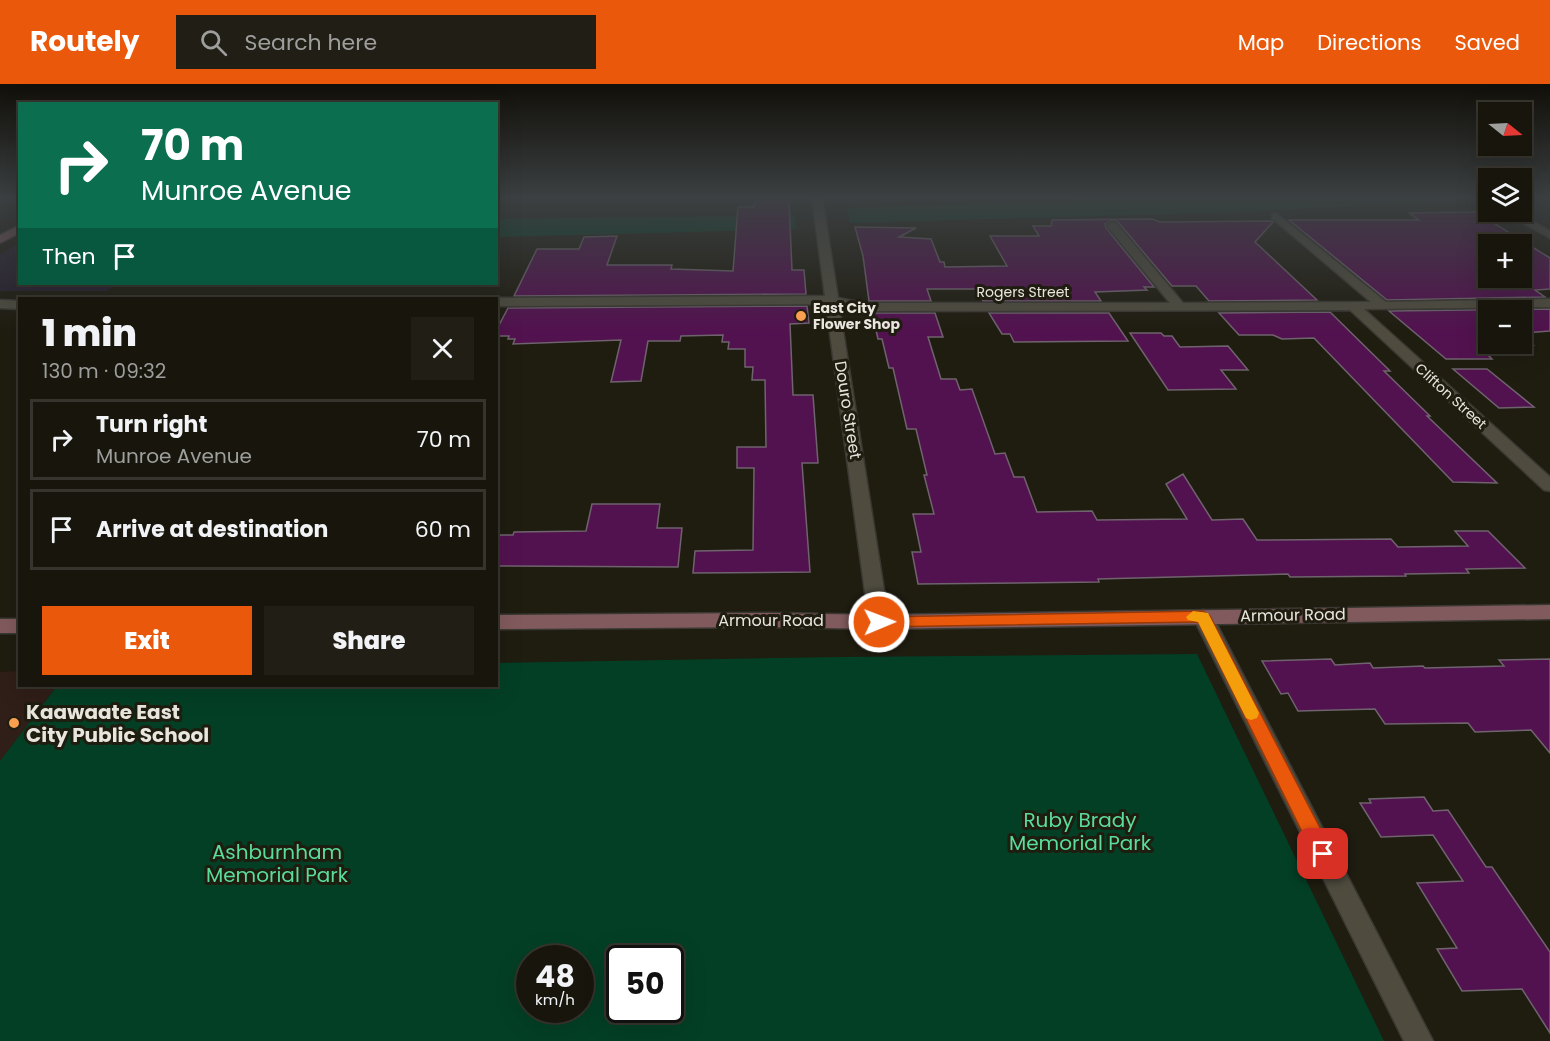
<!DOCTYPE html>
<meta charset="utf-8">
<style>
:root{--surface:#17150c;--page:#201e15;--text:#f1f3f6;--muted:#9e9f9d;--line:#36342d;--accent:#ea580c}
body{margin:0;font-family:Poppins,sans-serif;background:var(--page);color:var(--text);height:100vh;display:flex;flex-direction:column;font-size:22px;white-space:nowrap}
*{box-sizing:border-box;margin:0}
p{font-size:20px;color:var(--muted)}
.icon{flex:none;width:33px;height:33px;fill:none;stroke:currentColor;stroke-width:2;stroke-linecap:round;stroke-linejoin:round}
.map{position:relative;flex:1;overflow:hidden}
.panel{position:absolute;left:18px;top:213px;width:480px;height:390px;display:flex;flex-direction:column;background:var(--surface);border-radius:0px;box-shadow:0 6px 24px #0002,0 0 0 2px var(--line)}
.panel>*{flex:none}
.guide{position:absolute;left:18px;top:18px;width:480px;height:183px;border-radius:0px;box-shadow:0 6px 24px #0002,0 0 0 2px var(--line);background:#0b6e4f;color:#fff;overflow:hidden}
.needle{width:39px;rotate:108deg}
.controls{position:absolute;left:1478px;top:18px;display:grid;gap:12px}
.controls a{display:grid;place-items:center;width:54px;height:54px;border-radius:0px;background:var(--surface);box-shadow:0 6px 24px #0002,0 0 0 2px var(--line);font-size:30px}
.speed{position:absolute;left:516px;top:861px;display:flex;gap:12px;font-size:30px;font-weight:700;text-align:center}
.speed>*{display:grid;place-content:center;width:78px;height:78px;border-radius:50%;background:var(--surface);box-shadow:0 6px 24px #0002,0 0 0 2px var(--line);line-height:1}
.speed small{font-size:15px;font-weight:400}
.speed .limit{border:3px solid #111;border-radius:9px;background:#fff;color:#111}
.pin{position:absolute;display:grid;place-items:center;width:51px;height:51px;color:#fff;margin:-26px;border-radius:12px;box-shadow:0 3px 9px #0006}
.me{position:absolute;width:66px;margin:-33px;rotate:89deg;stroke-linejoin:round;filter:drop-shadow(0 0 4px #0008)}
.turn{display:flex;align-items:center;gap:21px;height:126px;padding:0 24px;font-size:27px}
.turn .icon{width:78px;height:78px;stroke-width:2.5}
.turn b{display:block;font-size:42px;line-height:51px}
.then{display:flex;align-items:center;height:57px;padding:0 24px;background:#0003;gap:12px;font-size:22px}
.round{display:grid;place-items:center;flex:none;width:63px;height:63px;border-radius:0px;background:var(--page)}
.overview{display:flex;align-items:center;justify-content:space-between;height:102px;padding:0 24px}
h1{font-size:36px;font-weight:800;line-height:45px}
.button{display:flex;gap:12px;margin-top:auto;padding:12px 24px}
.button a{flex:1;height:69px;border-radius:0px;background:var(--accent);color:#fff;font-size:24px;font-weight:800;line-height:69px;text-align:center}
.button a+a{background:var(--page);color:var(--text)}
ul{padding:0;list-style:none}
li{display:flex;align-items:center;gap:18px;height:81px;margin:0 12px 9px;padding:0 12px;border:3px solid var(--line);border-radius:0px}
li div{flex:1}
li b{display:block;font-size:22px}
li em{font-style:normal}
header{display:flex;align-items:center;gap:36px;box-sizing:border-box;height:84px;padding:0 30px;background:var(--accent);color:#fff}
header strong{font-size:28px}
nav{display:flex;gap:33px;margin-inline-start:auto;font-size:21px}
.search{width:420px;height:54px;background:var(--page);display:flex;align-items:center;gap:15px;box-sizing:border-box;padding:0 21px;border-radius:0px;color:var(--muted);font-size:22px}
.map>svg:first-child{display:block}
</style>
<header>
<strong>Routely</strong>
<div class="search"><svg class="icon" aria-label="search" viewBox="0 0 24 24"><circle cx="10" cy="10" r="6"/><path d="M15 15l6 6"/></svg>Search here</div>
<nav><a>Map</a><a>Directions</a><a>Saved</a></nav>
</header>
<div class="map">
<svg width="1550" height="957" viewBox="0 0 1550 957">
<rect width="100%" height="100%" fill="#1f1c10"/>
<!-- commercial -->
<polygon fill="#27202f" points="19,159 20,200 116,200 107,207 0,207 0,171"/>
<!-- education -->
<polygon fill="#301e18" points="19,587 20,602 57,602 0,677 0,588"/>
<!-- green -->
<g fill="#033f25" fill-rule="evenodd">
<polygon points="1091,113 1449,113 1458,116 1238,128 850,139 848,124 1061,117"/>
<polygon points="794,131 797,145 497,153 496,135"/>
<path d="M1197,570L1384,957H0V677L57,602H496L497,579L840,573ZM580,874V926H530V874ZM620,874H670V926H620Z"/>
</g>
<!-- building -->
<g fill="#52124f" stroke="#6f636e" stroke-width="1.5" fill-rule="evenodd">
<polygon points="759,117 789,117 792,186 804,186 806,210 514,212 537,165 579,165 584,153 617,152 607,181 672,181 671,185 733,187 738,123 754,123 754,119"/>
<path d="M1476,128L1550,174V205L1535,206L1545,213L1387,216L1289,136H1419L1409,129ZM1488,160H1521V194H1488Z"/>
<polygon points="1152,135 1160,138 1272,137 1273,138 1255,158 1317,216 1209,217 1196,202 1172,202 1118,138 1113,136 1105,140 1106,144 1154,203 1144,203 1147,206 1095,208 1101,217 983,217 978,205 927,205 931,217 869,217 863,172 855,143 916,144 899,153 931,155 940,178 944,178 945,183 1007,182 990,152 1039,152 1033,142 1051,142 1052,136"/>
<polygon points="807,222 809,239 790,240 793,311 813,311 818,379 802,379 810,488 693,489 695,467 753,466 754,384 737,384 737,363 766,363 765,296 752,296 753,283 745,283 745,265 728,265 729,258 722,258 723,251 681,252 680,257 648,257 641,297 611,298 621,256 513,260 515,255 508,255 509,252 496,252 496,247 508,224"/>
<path d="M1550,225V247L1524,249L1530,253H1523L1533,261H1512L1525,271H1488L1492,275H1446L1389,227ZM1488,226H1521V260H1488Z"/>
<polygon points="1330,228 1390,287 1384,287 1430,332 1427,332 1497,399 1453,398 1314,254 1282,255 1273,251 1239,251 1219,229"/>
<polygon points="872,229 935,229 943,253 928,253 941,295 956,295 960,306 972,305 995,370 1005,369 1014,393 1024,393 1037,428 1092,427 1097,436 1187,435 1166,400 1183,390 1212,436 1243,435 1257,456 1391,455 1398,463 1468,462 1455,447 1488,447 1525,484 1466,485 1469,489 1405,490 1406,492 1290,493 1288,490 1098,495 1099,498 918,500 912,468 921,468 913,430 934,430 924,391 927,391 916,345 907,345 893,284 889,284 882,255 878,255"/>
<polygon points="989,229 1109,229 1128,257 1014,258 1010,250 1002,250"/>
<polygon points="1130,249 1161,249 1164,252 1172,252 1180,263 1228,262 1248,286 1221,286 1236,305 1168,306"/>
<polygon points="1453,285 1487,285 1534,323 1499,324"/>
<polygon points="592,420 660,420 657,444 682,444 678,483 496,482 496,461 500,451 513,451 514,448 586,447"/>
<polygon points="1331,575 1335,581 1370,579 1373,584 1423,582 1425,584 1504,582 1499,576 1550,575 1550,669 1531,646 1475,648 1468,639 1385,640 1375,625 1298,627 1288,609 1281,610 1262,577"/>
<polygon points="1424,713 1433,727 1448,726 1486,783 1492,783 1550,868 1550,949 1522,905 1462,907 1437,865 1457,864 1417,799 1463,797 1433,751 1381,753 1360,719 1371,719 1369,715"/>
</g>
<g fill="none" stroke-linecap="round" stroke-linejoin="round">
<defs>
<g id="street">
<polygon points="812,113 822,113 838,214 863,219 1170,219 1108,143 1107,141 1112,138 1116,139 1183,219 1371,218 1272,134 1272,130 1276,129 1386,218 1550,215 1550,223 1364,225 1550,393 1550,407 1544,406 1350,226 863,227 839,221 889,538 886,543 879,545 872,543 869,538 826,220 496,222 495,214 825,212"/>
<polygon points="1503,128 1515,128 1550,147 1550,154"/>
<polygon points="0,216 20,217 20,225 0,224"/>
<polygon points="1203,526 1210,528 1213,533 1433,957 1404,957 1193,533 1196,528"/>
</g>
<g id="secondary">
<polygon points="20,141 20,149 0,159 0,151"/>
<polygon points="1550,521 1550,535 879,545 771,543 496,545 496,531 771,529 879,531"/>
<rect x="0" y="535" width="20" height="14"/>
</g>
</defs>
<!-- street casing -->
<use href="#street" stroke="#3a3832" stroke-width="3"/>
<!-- secondary casing -->
<use href="#secondary" stroke="#3a3832" stroke-width="3"/>
<!-- street -->
<use href="#street" fill="#4f4c3f" fill-rule="evenodd"/>
<!-- secondary -->
<use href="#secondary" fill="#815a5d" fill-rule="evenodd"/>
</g>
<!-- sky -->
<linearGradient id="sky" x2="0" y2="1"><stop stop-color="#110f09"/><stop offset="0.46" stop-color="#3c4042"/><stop offset="1" stop-color="#3c4042" stop-opacity="0"/></linearGradient>
<rect width="1550" height="247" fill="url(#sky)"/>
<!-- route -->
<polygon fill="#ea580c" stroke="#983908" stroke-width="1.5" points="1203,527 1210,532 1330,763 1332,770 1330,776 1323,778 1316,776 1198,538 879,543 872,538 879,533"/>
<!-- slow -->
<polygon fill="#f59e0b" points="1193,527 1208,529 1259,629 1257,634 1251,636 1246,634 1198,538 1188,536 1186,533"/>
<!-- markers -->
<g fill="#fa9f4f" stroke="#1f1c10" stroke-width="2">
<circle cx="801" cy="232" r="6"/>
<circle cx="14" cy="639" r="6"/>
</g>
<g text-anchor="middle" dominant-baseline="central" stroke-width="6" stroke-linejoin="round" paint-order="stroke">
<!-- far-street labels -->
<g font-size="14" fill="#e8e6de" stroke="#1f1c10">
<text x="1023" y="208">Rogers Street</text>
<text transform="translate(1451 312) rotate(42)">Clifton Street</text>
</g>
<!-- far-poi labels -->
<g font-size="14" font-weight="bold" fill="#e8e6de" stroke="#1f1c10" text-anchor="start">
<text x="813" y="224">East City<tspan x="813" dy="16">Flower Shop</tspan></text>
</g>
<!-- street labels -->
<g font-size="16" fill="#e8e6de" stroke="#1f1c10">
<text transform="translate(848 326) rotate(81)">Douro Street</text>
<text transform="translate(1293 531) rotate(-1)">Armour Road</text>
<text x="771" y="536">Armour Road</text>
</g>
<!-- near-poi labels -->
<g font-size="20" font-weight="bold" fill="#e8e6de" stroke="#1f1c10" text-anchor="start">
<text x="26" y="628">Kaawaate East<tspan x="26" dy="23">City Public School</tspan></text>
</g>
<!-- near-park labels -->
<g font-size="20" fill="#5add9b" stroke="#1f1c10">
<text x="1080" y="736">Ruby Brady<tspan x="1080" dy="23">Memorial Park</tspan></text>
<text x="277" y="768">Ashburnham<tspan x="277" dy="23">Memorial Park</tspan></text>
</g>
</g>
</svg>
<div class="controls">
<a><svg class="needle" viewBox="-14 -14 28 28"><path d="M0-13l5 13h-10z" fill="#e53935"/><path d="M0 13l5-13h-10z" fill="#9e9f9d"/></svg></a>
<a><svg class="icon" aria-label="layers" viewBox="0 0 24 24"><path d="M12 4l9 5-9 5-9-5zM3 14l9 5 9-5"/></svg></a>
<a>+</a>
<a>−</a>
</div>
<div class="speed"><div>48<small>km/h</small></div><div class="limit">50</div></div>
<div class="pin" style="left:1323px;top:770px;background:#d93025"><svg class="icon" aria-label="arrive" viewBox="0 0 24 24"><path d="M6 21V4h12l-3 4 3 4H6"/></svg></div>
<svg class="me" style="left:879px;top:538px" viewBox="-20 -20 40 40"><circle r="17" fill="#ea580c" stroke="#fff" stroke-width="3"/><path d="M0-11L8 9 0 5-8 9z" fill="#fff"/></svg>
<div class="guide">
<div class="turn"><svg class="icon" aria-label="right" viewBox="0 0 24 24"><path d="M7 20v-9h11M14 6l5 5-5 5"/></svg><div><b>70 m</b>Munroe Avenue</div></div>
<div class="then">Then<svg class="icon" aria-label="arrive" viewBox="0 0 24 24"><path d="M6 21V4h12l-3 4 3 4H6"/></svg></div>
</div>
<section class="panel">
<div class="overview"><div><h1>1 min</h1><p>130 m · 09:32</p></div><a class="round"><svg class="icon" aria-label="close" viewBox="0 0 24 24"><path d="M6 6l12 12M18 6L6 18"/></svg></a></div>
<ul>
<li><svg class="icon" aria-label="right" viewBox="0 0 24 24"><path d="M7 20v-9h11M14 6l5 5-5 5"/></svg><div><b>Turn right</b><p>Munroe Avenue</p></div><em>70 m</em></li>
<li><svg class="icon" aria-label="arrive" viewBox="0 0 24 24"><path d="M6 21V4h12l-3 4 3 4H6"/></svg><div><b>Arrive at destination</b></div><em>60 m</em></li>
</ul>
<div class="button"><a>Exit</a><a>Share</a></div>
</section>
</div>
